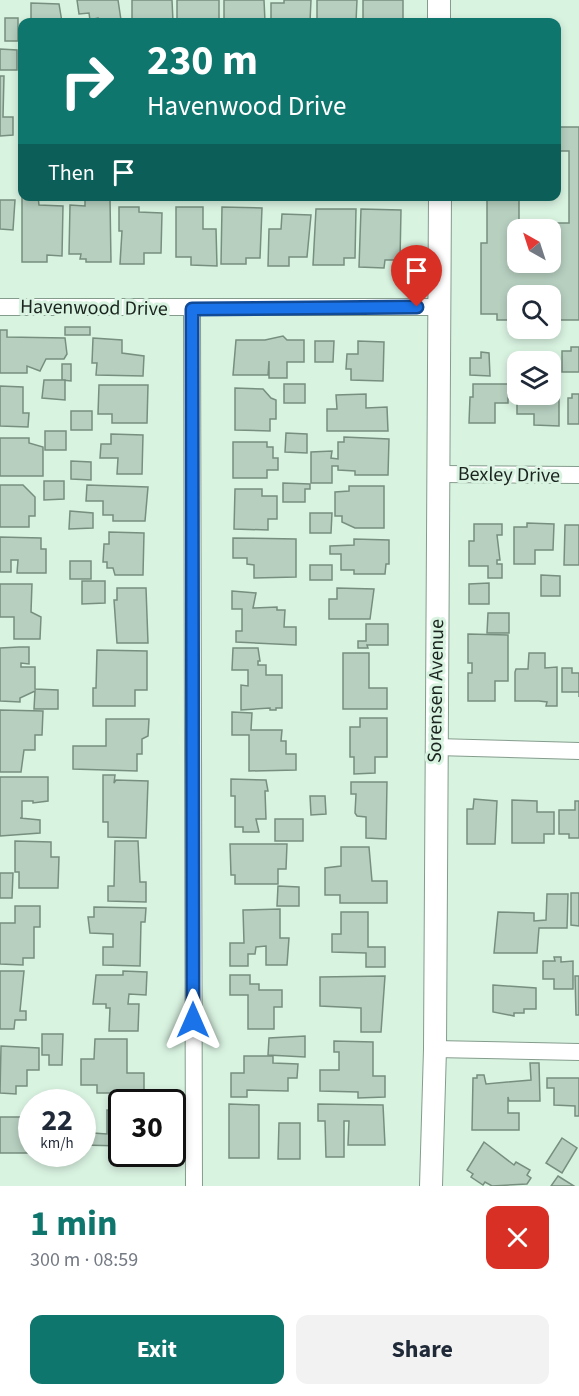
<!DOCTYPE html>
<meta charset="utf-8">
<style>
:root{--surface:#fff;--page:#f2f2f3;--text:#1f2937;--muted:#747a83;--accent:#0f766e}
body{margin:0;font-family:"Source Sans 3",sans-serif;background:var(--page);color:var(--text);height:100vh;display:flex;flex-direction:column;font-size:22px;white-space:nowrap}
*{box-sizing:border-box;margin:0}
p{font-size:20px;color:var(--muted)}
.icon{flex:none;width:33px;height:33px;fill:none;stroke:currentColor;stroke-width:2;stroke-linecap:round;stroke-linejoin:round}
.map{position:relative;height:1186px;overflow:hidden}
.panel{display:flex;flex-direction:column;background:var(--surface);flex:1}
.panel>*{flex:none}
.guide{position:absolute;left:18px;top:18px;width:543px;height:183px;border-radius:12px;box-shadow:0 3px 9px #0003;background:#0f766e;color:#fff;overflow:hidden}
.needle{width:39px;rotate:321deg}
.controls{position:absolute;left:507px;top:219px;display:grid;gap:12px}
.controls a{display:grid;place-items:center;width:54px;height:54px;border-radius:12px;background:var(--surface);box-shadow:0 3px 9px #0003;font-size:30px}
.speed{position:absolute;left:18px;top:1089px;display:flex;gap:12px;font-size:30px;font-weight:700;text-align:center}
.speed>*{display:grid;place-content:center;width:78px;height:78px;border-radius:50%;background:var(--surface);box-shadow:0 3px 9px #0003;line-height:1}
.speed small{font-size:15px;font-weight:400}
.speed .limit{border:3px solid #111;border-radius:9px;background:#fff;color:#111}
.pin{position:absolute;display:grid;place-items:center;width:51px;height:51px;color:#fff;margin:-62px -26px;border-radius:50% 50% 50% 0;rotate:-45deg;box-shadow:0 0 6px #0007}
.pin .icon{rotate:45deg}
.me{position:absolute;width:66px;margin:-33px;rotate:0deg;stroke-linejoin:round;filter:drop-shadow(0 0 4px #0008)}
.turn{display:flex;align-items:center;gap:21px;height:126px;padding:0 30px;font-size:27px}
.turn .icon{width:78px;height:78px;stroke-width:2.5}
.turn b{display:block;font-size:42px;line-height:51px}
.then{display:flex;align-items:center;height:57px;padding:0 30px;background:#0003;gap:12px;font-size:22px}
.round{display:grid;place-items:center;flex:none;width:63px;height:63px;border-radius:12px;background:var(--page)}
.overview{display:flex;align-items:center;justify-content:space-between;height:102px;padding:0 30px}
h1{font-size:36px;font-weight:700;line-height:45px;color:var(--accent)}
.primary-button{display:flex;gap:12px;margin-top:auto;padding:12px 30px}
.primary-button a{flex:1;height:69px;border-radius:12px;background:var(--accent);color:#fff;font-size:24px;font-weight:700;line-height:69px;text-align:center}
.primary-button a+a{background:var(--page);color:var(--text)}
.map>svg:first-child{display:block}
</style>
<div class="map">
<svg width="579" height="1186" viewBox="0 0 579 1186">
<rect width="100%" height="100%" fill="#d9f3e1"/>
<!-- building -->
<g fill="#b6cfbf" stroke="#778f7f" stroke-width="1.5" fill-rule="evenodd">
<polygon points="77,0 118,0 121,20 98,22 98,18 90,20 89,13 79,14"/>
<polygon points="132,0 172,0 173,22 132,22"/>
<rect x="177" y="0" width="42" height="22"/>
<polygon points="224,0 264,0 265,22 224,22"/>
<polygon points="284,0 311,0 310,22 271,22 271,3 284,3"/>
<polygon points="317,0 357,0 356,22 317,22"/>
<rect x="363" y="0" width="40" height="22"/>
<polygon points="31,3 59,4 62,22 31,22"/>
<rect x="5" y="18" width="13" height="23"/>
<polygon points="0,49 17,50 17,70 0,70"/>
<polygon points="0,76 4,76 3,117 13,117 13,135 0,136"/>
<path d="M560,127H579V320H550V296H518V320H497V314H481V243H487V196H519V223H569V151H559ZM518,230H550V262H518Z"/>
<polygon points="22,191 22,196 38,196 39,205 63,206 62,256 47,255 47,262 22,262"/>
<polygon points="85,196 110,199 111,262 86,262 86,259 80,259 81,254 69,254 70,205 85,206"/>
<polygon points="0,200 15,200 13,230 0,229"/>
<polygon points="119,207 139,207 139,212 162,213 161,253 144,253 144,264 120,264 122,231 119,231"/>
<polygon points="176,207 203,207 203,229 216,229 217,266 191,265 191,257 176,257"/>
<polygon points="222,207 262,208 260,258 246,258 246,264 221,264"/>
<polygon points="316,209 356,209 355,258 344,258 344,265 313,265"/>
<polygon points="361,209 401,210 400,260 385,260 384,268 359,267"/>
<polygon points="282,214 311,215 307,257 289,257 289,266 268,266 269,229 281,229"/>
<rect x="65" y="327" width="25" height="8"/>
<polygon points="0,330 7,330 7,337 65,338 67,354 64,359 46,359 40,371 27,366 27,373 0,373"/>
<polygon points="283,336 287,340 304,340 304,362 287,362 287,378 269,378 269,361 268,375 233,375 236,340 265,340"/>
<polygon points="93,338 122,340 122,353 144,356 143,376 96,375 97,363 92,363"/>
<polygon points="315,341 334,341 333,362 315,362"/>
<polygon points="358,341 384,342 383,381 351,380 351,369 346,369 347,354 358,354"/>
<polygon points="571,347 579,347 579,372 562,372 562,351 571,351"/>
<polygon points="481,352 489,353 490,376 470,375 470,358 481,358"/>
<polygon points="62,364 71,364 71,381 62,380"/>
<polygon points="44,380 65,380 65,400 42,398"/>
<polygon points="550,380 556,380 556,395 559,395 559,426 534,425 534,414 517,414 517,390 518,394 550,394"/>
<rect x="284" y="384" width="21" height="19"/>
<polygon points="473,384 508,384 508,403 495,403 495,423 469,423 470,397 473,397"/>
<polygon points="99,385 148,385 147,423 112,423 112,414 98,414"/>
<polygon points="0,386 23,387 23,413 29,413 28,427 0,426"/>
<polygon points="235,388 263,389 271,398 276,400 276,419 270,419 270,431 235,430"/>
<polygon points="366,394 366,408 387,407 388,431 327,431 327,409 337,409 336,395"/>
<polygon points="572,394 579,394 579,424 568,424 568,398 572,398"/>
<rect x="71" y="411" width="21" height="19"/>
<rect x="45" y="431" width="21" height="19"/>
<polygon points="286,433 307,434 307,453 285,452"/>
<polygon points="111,434 143,435 142,474 117,474 118,458 100,458 101,444 111,444"/>
<polygon points="344,437 389,439 388,475 355,475 355,471 338,470 338,466 332,466 332,483 311,483 311,452 332,451 331,458 338,459 338,442 344,442"/>
<polygon points="0,438 29,438 29,443 43,447 43,476 0,476"/>
<polygon points="233,442 267,442 267,447 273,447 273,458 278,458 278,470 267,470 267,478 233,478"/>
<polygon points="71,461 91,462 91,480 71,479"/>
<polygon points="44,481 64,481 64,499 44,500"/>
<polygon points="283,483 310,484 310,489 305,489 305,502 283,502"/>
<polygon points="0,485 23,485 35,497 35,516 29,516 29,527 0,527"/>
<polygon points="87,485 148,487 145,521 113,521 113,515 103,515 103,501 86,501"/>
<polygon points="349,486 384,486 384,528 355,528 342,522 342,516 335,516 335,492 349,491"/>
<polygon points="235,489 262,489 262,496 277,496 277,519 268,519 268,530 234,529"/>
<polygon points="70,511 93,513 93,528 69,529"/>
<polygon points="310,513 332,513 331,533 310,533"/>
<polygon points="527,523 554,524 553,550 535,550 535,564 514,564 514,527 527,527"/>
<polygon points="474,524 502,524 502,535 497,535 500,560 497,560 497,564 502,564 502,578 488,578 488,566 469,566 469,541 474,541"/>
<polygon points="565,525 579,525 579,565 564,565"/>
<polygon points="109,532 144,533 143,575 115,575 113,568 107,568 107,562 103,562 104,544 109,544"/>
<polygon points="0,537 41,538 41,549 46,549 46,573 17,573 18,560 11,560 11,572 0,572"/>
<polygon points="233,538 296,539 296,577 254,578 254,565 247,564 247,558 233,558"/>
<polygon points="354,539 389,540 389,564 386,564 385,574 354,574 354,570 341,570 341,554 330,554 330,546 354,545"/>
<rect x="70" y="561" width="21" height="18"/>
<rect x="310" y="565" width="22" height="15"/>
<polygon points="541,575 560,576 560,596 541,596"/>
<polygon points="82,581 105,581 105,603 82,604"/>
<polygon points="489,583 489,604 469,604 469,584"/>
<polygon points="0,584 32,584 31,612 41,617 40,639 14,639 14,617 0,617"/>
<polygon points="117,588 146,588 148,643 117,643 114,600 117,600"/>
<polygon points="337,588 374,589 370,619 329,619 329,599 337,599"/>
<polygon points="232,591 256,593 253,608 277,607 277,610 285,610 284,627 296,627 296,645 236,642 236,631 242,631 242,609 232,609"/>
<polygon points="488,613 509,613 509,633 487,633"/>
<polygon points="366,624 388,624 388,645 367,645 368,648 358,648 358,641 366,641"/>
<polygon points="468,634 508,635 508,681 495,681 495,701 468,701 468,673 472,673 472,663 468,663"/>
<polygon points="19,647 29,647 29,664 21,663 21,667 35,667 35,689 58,690 58,709 34,709 35,691 20,698 20,702 0,701 0,648"/>
<polygon points="233,648 258,648 260,661 258,661 258,665 266,665 266,675 282,675 282,708 276,708 276,710 270,710 270,708 241,710 241,685 248,686 248,670 232,670"/>
<polygon points="97,650 147,651 147,690 135,690 135,706 93,706 93,688 96,688"/>
<polygon points="343,653 369,653 369,688 387,688 387,709 343,709"/>
<polygon points="529,653 545,653 545,668 557,667 557,706 546,706 547,702 539,701 515,701 515,672 516,669 528,669"/>
<polygon points="562,668 572,668 572,673 579,673 579,697 579,692 562,692"/>
<polygon points="0,710 43,711 42,735 35,735 35,750 24,750 21,772 0,772"/>
<polygon points="232,712 252,713 251,730 282,730 281,741 286,741 286,754 296,754 296,770 249,771 249,735 232,735"/>
<polygon points="360,718 387,718 387,757 375,757 375,773 354,774 354,757 350,757 350,727 360,727"/>
<polygon points="106,719 149,719 148,736 142,739 142,754 137,754 137,771 73,769 73,746 106,746"/>
<polygon points="103,775 115,775 114,783 116,780 148,781 146,838 108,837 108,822 103,822"/>
<polygon points="0,777 48,777 48,801 33,803 33,801 22,801 22,818 20,818 40,820 40,833 0,836"/>
<polygon points="231,779 266,780 268,791 265,791 266,819 256,819 259,832 243,832 243,827 235,827 235,796 231,796"/>
<polygon points="351,782 387,782 386,839 366,838 366,817 357,816 355,813 356,794 351,794"/>
<polygon points="310,796 325,796 326,814 311,815"/>
<polygon points="474,799 497,801 495,844 467,844 467,809 473,809"/>
<polygon points="512,800 537,801 537,812 554,812 554,834 544,834 544,843 512,843"/>
<polygon points="575,801 579,801 579,838 569,838 569,834 559,834 559,810 575,810"/>
<rect x="275" y="819" width="28" height="22"/>
<polygon points="15,841 51,842 51,857 59,857 58,888 19,888 19,872 15,872"/>
<polygon points="115,841 138,841 140,882 146,882 146,902 108,901 108,886 114,886"/>
<polygon points="230,844 287,844 286,869 278,869 278,884 235,884 235,875 231,875"/>
<polygon points="341,847 369,847 372,881 387,881 387,903 340,903 340,895 325,895 325,868 341,866"/>
<polygon points="0,873 13,873 12,898 0,898"/>
<polygon points="278,886 299,887 299,906 277,906"/>
<polygon points="571,893 579,893 579,926 571,925"/>
<polygon points="547,894 568,894 567,928 539,928 537,953 494,953 498,912 534,913 534,921 546,920"/>
<polygon points="15,906 40,906 40,927 34,927 34,958 23,958 23,965 0,964 0,923 15,923"/>
<polygon points="94,907 146,908 145,922 141,922 140,966 103,965 103,947 113,947 113,934 90,933 88,917 94,917"/>
<polygon points="280,909 280,938 289,938 287,965 266,965 266,946 256,947 255,954 248,954 248,966 230,966 230,943 244,943 243,910"/>
<polygon points="341,912 368,912 368,947 385,947 385,967 366,967 366,953 332,952 332,934 341,934"/>
<polygon points="554,957 561,957 561,962 573,961 573,989 554,989 554,979 543,979 543,961 555,961"/>
<polygon points="0,971 24,971 20,1011 26,1011 26,1020 15,1020 14,1029 0,1029"/>
<polygon points="123,971 147,972 146,995 129,994 128,1004 139,1004 138,1031 109,1031 110,1008 106,1008 106,1004 93,1004 96,975 123,975"/>
<polygon points="230,975 250,975 250,984 259,984 259,990 282,990 282,1007 274,1007 274,1029 248,1029 248,995 230,995"/>
<polygon points="385,976 381,1032 361,1032 361,1008 320,1006 320,977"/>
<polygon points="575,976 579,976 579,1015 576,1015"/>
<polygon points="493,985 536,988 536,1009 524,1009 524,1013 514,1013 514,1016 493,1012"/>
<polygon points="42,1034 63,1034 62,1065 49,1065 49,1055 42,1055"/>
<polygon points="305,1036 305,1057 268,1055 269,1038"/>
<polygon points="95,1039 127,1039 127,1073 144,1073 144,1094 139,1094 139,1099 124,1098 124,1093 97,1093 97,1085 81,1085 81,1059 94,1059"/>
<polygon points="334,1041 373,1042 373,1076 385,1076 385,1097 358,1098 358,1092 320,1091 320,1070 339,1070 339,1052 334,1052"/>
<polygon points="1,1046 39,1048 39,1070 27,1070 27,1086 16,1086 16,1094 0,1093"/>
<polygon points="244,1056 273,1056 273,1063 298,1064 297,1078 288,1078 288,1091 247,1090 247,1097 231,1097 231,1073 244,1073"/>
<polygon points="530,1063 539,1063 540,1101 509,1101 508,1097 508,1113 519,1113 519,1130 472,1130 473,1078 477,1078 477,1075 484,1075 486,1084 531,1080"/>
<polygon points="547,1078 579,1078 579,1116 575,1116 575,1106 554,1105 554,1088 547,1088"/>
<polygon points="229,1104 259,1105 259,1158 229,1158"/>
<polygon points="318,1104 383,1105 385,1145 348,1145 349,1121 344,1121 344,1157 326,1157 325,1121 318,1121"/>
<polygon points="107,1110 122,1111 122,1146 82,1145 82,1124 94,1124 93,1133 107,1134"/>
<polygon points="0,1117 25,1117 25,1132 32,1132 32,1153 0,1153"/>
<polygon points="279,1123 300,1123 300,1159 278,1159"/>
<polygon points="562,1138 577,1148 562,1173 546,1163"/>
<polygon points="484,1142 514,1165 516,1162 530,1170 527,1175 531,1178 527,1184 492,1186 485,1182 483,1185 471,1177 473,1174 467,1170"/>
<polygon points="558,1176 574,1186 551,1186"/>
</g>
<g fill="none" stroke-linecap="round" stroke-linejoin="round">
<defs>
<g id="street">
<polyline points="0,307 440,307"/>
<polyline points="192,309 194,1186"/>
<polyline points="439,474 579,475"/>
<polyline points="436,747 579,751"/>
<polyline points="435,1049 579,1052"/>
</g>
<g id="secondary">
<polyline points="439,0 439,22"/>
<polyline points="431,1186 435,1049 440,196"/>
</g>
</defs>
<!-- street casing -->
<use href="#street" stroke="#849c8c" stroke-width="18"/>
<!-- secondary casing -->
<use href="#secondary" stroke="#849c8c" stroke-width="24"/>
<!-- street -->
<use href="#street" stroke="#fff" stroke-width="16"/>
<!-- secondary -->
<use href="#secondary" stroke="#fff" stroke-width="22"/>
</g>
<g fill="none" stroke-linecap="round" stroke-linejoin="round">
<defs>
<polyline id="route" points="193,1020 192,309 417,307"/>
</defs>
<!-- route casing -->
<use href="#route" stroke="#114b97" stroke-width="15"/>
<!-- route -->
<use href="#route" stroke="#1a73e8" stroke-width="10"/>
</g>
<g text-anchor="middle" dominant-baseline="central" stroke-width="6" stroke-linejoin="round" paint-order="stroke">
<!-- street labels -->
<g font-size="20" fill="#1a241e" stroke="#d9f3e1">
<text transform="translate(94 308) rotate(1)">Havenwood Drive</text>
<text transform="translate(509 475) rotate(1)">Bexley Drive</text>
<text transform="translate(436 691) rotate(-89)">Sorensen Avenue</text>
</g>
</g>
</svg>
<div class="controls">
<a><svg class="needle" viewBox="-14 -14 28 28"><path d="M0-13l5 13h-10z" fill="#e53935"/><path d="M0 13l5-13h-10z" fill="#747a83"/></svg></a>
<a><svg class="icon" aria-label="search" viewBox="0 0 24 24"><circle cx="10" cy="10" r="6"/><path d="M15 15l6 6"/></svg></a>
<a><svg class="icon" aria-label="layers" viewBox="0 0 24 24"><path d="M12 4l9 5-9 5-9-5zM3 14l9 5 9-5"/></svg></a>
</div>
<div class="speed"><div>22<small>km/h</small></div><div class="limit">30</div></div>
<div class="pin" style="left:417px;top:307px;background:#d93025"><svg class="icon" aria-label="arrive" viewBox="0 0 24 24"><path d="M6 21V4h12l-3 4 3 4H6"/></svg></div>
<svg class="me" style="left:193px;top:1020px" viewBox="-20 -20 40 40"><path d="M0-17L14 15 0 8-14 15z" fill="#1a73e8" stroke="#fff" stroke-width="4"/></svg>
<div class="guide">
<div class="turn"><svg class="icon" aria-label="right" viewBox="0 0 24 24"><path d="M7 20v-9h11M14 6l5 5-5 5"/></svg><div><b>230 m</b>Havenwood Drive</div></div>
<div class="then">Then<svg class="icon" aria-label="arrive" viewBox="0 0 24 24"><path d="M6 21V4h12l-3 4 3 4H6"/></svg></div>
</div>
</div>
<section class="panel">
<div class="overview"><div><h1>1 min</h1><p>300 m · 08:59</p></div><a class="round" style="background:#d93025;color:#fff"><svg class="icon" aria-label="close" viewBox="0 0 24 24"><path d="M6 6l12 12M18 6L6 18"/></svg></a></div>
<div class="primary-button"><a>Exit</a><a>Share</a></div>
</section>
